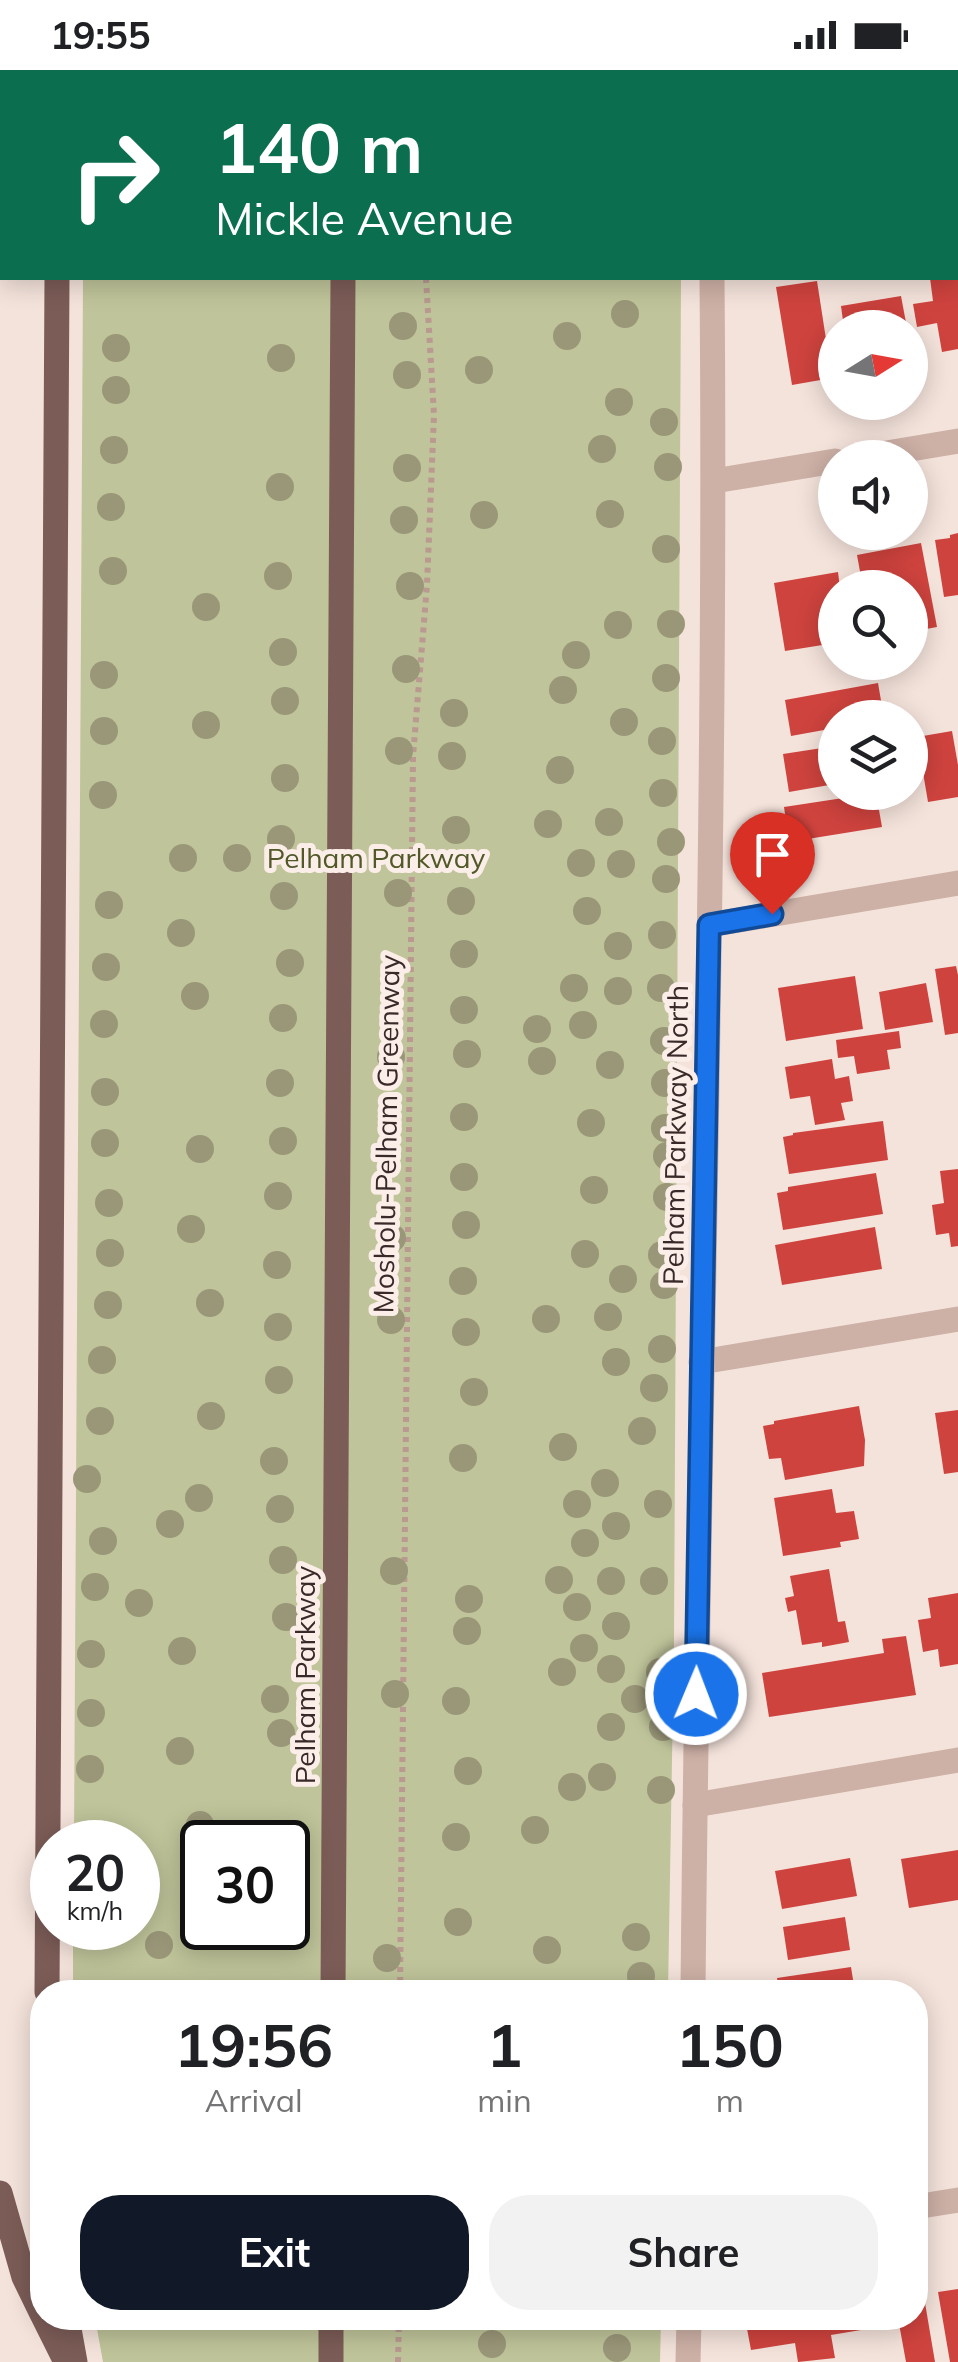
<!DOCTYPE html>
<style>
:root{--surface:#fff;--page:#f2f2f2;--text:#202124;--muted:#757577;--accent:#111827}
body{margin:0;font-family:Mulish,sans-serif;background:var(--page);color:var(--text);height:100vh;display:flex;flex-direction:column;font-size:38px;white-space:nowrap}
*{box-sizing:border-box;margin:0}
p{font-size:32px;color:var(--muted)}
.icon{flex:none;width:55px;height:55px;fill:none;stroke:currentColor;stroke-width:2;stroke-linecap:round;stroke-linejoin:round}
.map{position:relative;flex:1;overflow:hidden}
.details{position:absolute;left:30px;top:1910px;width:898px;height:350px;display:flex;flex-direction:column;background:var(--surface);border-radius:40px;box-shadow:0 5px 25px #0003}
.details>*{flex:none}
.top-card{position:absolute;left:0px;top:0px;width:960px;height:210px;box-shadow:0 5px 25px #0003;background:#0b6e4f;color:#fff;overflow:hidden}
.needle{width:65px;rotate:79deg}
.tools{position:absolute;left:818px;top:240px;display:grid;gap:20px}
.tools a{display:grid;place-items:center;width:110px;height:110px;border-radius:50%;background:var(--surface);box-shadow:0 5px 25px #0003;font-size:50px}
.speed{position:absolute;left:30px;top:1750px;display:flex;gap:20px;font-size:50px;font-weight:700;text-align:center}
.speed>*{display:grid;place-content:center;width:130px;height:130px;border-radius:50%;background:var(--surface);box-shadow:0 5px 25px #0003;line-height:1}
.speed small{font-size:25px;font-weight:400}
.speed .limit{border:5px solid #111;border-radius:15px;background:#fff;color:#111}
.pin{position:absolute;display:grid;place-items:center;width:85px;height:85px;color:#fff;margin:-102px -42px;border-radius:50% 50% 50% 0;rotate:-45deg;box-shadow:0 0 10px #0007}
.pin .icon{rotate:45deg}
.me{position:absolute;width:110px;margin:-55px;rotate:1deg;stroke-linejoin:round;filter:drop-shadow(0 0 8px #0008)}
.turn{display:flex;align-items:center;gap:35px;height:210px;padding:0 50px;font-size:45px}
.turn .icon{width:130px;height:130px;stroke-width:2.5}
.turn b{display:block;font-size:70px;line-height:85px}
.eta{display:flex;justify-content:space-evenly;align-items:center;height:170px;text-align:center}
.eta b{font-size:60px;font-weight:700;line-height:70px}
.action{display:flex;gap:20px;margin-top:auto;padding:20px 50px}
.action a{flex:1;height:115px;border-radius:40px;background:var(--accent);color:#fff;font-size:40px;font-weight:700;line-height:115px;text-align:center}
.action a+a{background:var(--page);color:var(--text)}
.status{display:flex;justify-content:space-between;align-items:center;height:70px;padding:0 50px;background:var(--surface);direction:ltr}
.status svg{height:28px;fill:currentColor}
.map>svg:first-child{display:block}
</style>
<div class="status"><b>19:55</b><svg viewBox="0 0 49 12"><path d="M0 12V9h3v3zM5 12V6h3v6zM10 12V3h3v9zM15 12V0h3v12zM26 1h20v11H26zM47 4h2v5h-2z"/></svg></div>
<div class="map">
<svg width="958" height="2292" viewBox="0 0 958 2292">
<rect width="100%" height="100%" fill="#f4e3db"/>
<!-- green -->
<g fill="#bfc49a" fill-rule="evenodd">
<rect x="84" y="0" width="598" height="2"/>
<path d="M83,208H681L674,1574L668,1922H73V1858H138V1772H74ZM202,1772H288V1858H202Z"/>
<polygon points="95,2248 661,2248 660,2292 103,2292"/>
</g>
<!-- building -->
<g fill="#cf433e">
<polygon points="930,208 958,208 958,279 942,282 937,253 917,257 913,234 933,231"/>
<polygon points="817,211 832,308 792,315 776,217"/>
<polygon points="901,226 907,258 844,258 841,236"/>
<polygon points="958,463 958,525 944,527 935,470 950,468 950,465"/>
<polygon points="921,473 937,557 910,562 910,518 863,518 857,485"/>
<polygon points="838,502 840,518 835,518 835,573 785,581 774,513"/>
<polygon points="878,613 884,648 835,648 835,658 791,666 785,630"/>
<polygon points="952,661 958,695 958,727 928,732 917,667"/>
<polygon points="835,676 835,714 789,722 783,684"/>
<polygon points="876,723 882,757 789,772 784,737"/>
<polygon points="956,896 958,905 958,963 945,965 935,899"/>
<polygon points="855,906 863,959 786,971 778,918"/>
<polygon points="926,913 933,952 885,960 879,922"/>
<polygon points="899,961 901,978 887,980 890,999 857,1004 854,986 838,988 836,970"/>
<polygon points="832,989 835,1009 849,1006 853,1031 841,1033 845,1050 815,1055 810,1026 790,1029 785,997"/>
<polygon points="883,1051 888,1090 789,1104 783,1067 793,1065 793,1063"/>
<polygon points="958,1099 958,1176 951,1177 949,1163 936,1165 932,1135 944,1133 940,1101"/>
<polygon points="876,1103 883,1144 783,1160 777,1123 788,1121 788,1117"/>
<polygon points="875,1157 882,1199 782,1215 775,1175"/>
<polygon points="859,1336 865,1370 864,1396 785,1410 781,1388 769,1389 763,1356 774,1354 774,1351"/>
<polygon points="958,1340 958,1402 944,1404 935,1343"/>
<polygon points="832,1419 836,1443 854,1441 859,1469 840,1472 841,1477 783,1486 774,1428"/>
<polygon points="829,1499 838,1552 845,1551 849,1572 822,1577 822,1572 802,1575 796,1540 788,1542 785,1528 794,1526 790,1506"/>
<polygon points="958,1523 958,1594 940,1597 938,1579 923,1582 918,1550 931,1548 928,1528"/>
<polygon points="906,1566 916,1625 769,1647 762,1603 884,1583 882,1569"/>
<polygon points="958,1780 958,1830 909,1838 901,1789"/>
<polygon points="850,1788 857,1826 782,1839 775,1801"/>
<polygon points="845,1847 850,1880 788,1890 783,1857"/>
<polygon points="851,1897 855,1922 779,1922 777,1908"/>
<polygon points="958,2219 958,2292 950,2292 938,2222"/>
<polygon points="923,2221 935,2292 906,2292 898,2248 915,2248 915,2222"/>
<polygon points="745,2248 877,2248 879,2257 831,2265 835,2288 798,2292 795,2273 751,2280"/>
</g>
<g fill="none" stroke-linecap="round" stroke-linejoin="round">
<!-- path -->
<g stroke="#b99990" stroke-width="6" stroke-dasharray="5 5" stroke-linecap="butt">
<polyline points="419,0 419,2"/>
<polyline points="400,1922 413,686 427,515 434,345 426,208"/>
<polyline points="398,2292 399,2248"/>
</g>
<!-- minor -->
<g stroke="#cdb0a6" stroke-width="25">
<polyline points="709,0 709,2"/>
<polyline points="857,388 958,371"/>
<polyline points="714,411 835,391"/>
<polyline points="709,855 958,813"/>
<polyline points="701,1292 958,1249"/>
<polyline points="695,1735 958,1690"/>
<path d="M693,1922C698,1351 717,779 712,208"/>
<polyline points="915,2137 958,2130"/>
<polyline points="688,2292 689,2248"/>
</g>
<!-- primary -->
<g stroke="#7c5c57" stroke-width="25">
<polyline points="59,2 59,0"/>
<polyline points="344,2 344,0"/>
<polyline points="47,1922 57,208"/>
<polyline points="333,1922 343,208"/>
<polyline points="0,2123 24,2207 42,2244"/>
<polyline points="44,2248 66,2292"/>
<polyline points="67,2248 75,2292"/>
<polyline points="331,2292 331,2248"/>
</g>
</g>
<!-- trees -->
<g fill="#9a9779">
<circle cx="625" cy="244" r="14"/>
<circle cx="403" cy="256" r="14"/>
<circle cx="567" cy="266" r="14"/>
<circle cx="116" cy="278" r="14"/>
<circle cx="281" cy="288" r="14"/>
<circle cx="479" cy="300" r="14"/>
<circle cx="407" cy="305" r="14"/>
<circle cx="116" cy="320" r="14"/>
<circle cx="619" cy="332" r="14"/>
<circle cx="664" cy="352" r="14"/>
<circle cx="602" cy="379" r="14"/>
<circle cx="114" cy="380" r="14"/>
<circle cx="668" cy="397" r="14"/>
<circle cx="407" cy="398" r="14"/>
<circle cx="280" cy="417" r="14"/>
<circle cx="111" cy="437" r="14"/>
<circle cx="610" cy="444" r="14"/>
<circle cx="484" cy="445" r="14"/>
<circle cx="404" cy="450" r="14"/>
<circle cx="666" cy="479" r="14"/>
<circle cx="113" cy="501" r="14"/>
<circle cx="278" cy="506" r="14"/>
<circle cx="410" cy="516" r="14"/>
<circle cx="206" cy="537" r="14"/>
<circle cx="671" cy="554" r="14"/>
<circle cx="618" cy="555" r="14"/>
<circle cx="283" cy="582" r="14"/>
<circle cx="576" cy="585" r="14"/>
<circle cx="406" cy="599" r="14"/>
<circle cx="104" cy="605" r="14"/>
<circle cx="666" cy="608" r="14"/>
<circle cx="563" cy="620" r="14"/>
<circle cx="285" cy="631" r="14"/>
<circle cx="454" cy="643" r="14"/>
<circle cx="624" cy="652" r="14"/>
<circle cx="206" cy="655" r="14"/>
<circle cx="104" cy="661" r="14"/>
<circle cx="662" cy="671" r="14"/>
<circle cx="399" cy="681" r="14"/>
<circle cx="452" cy="686" r="14"/>
<circle cx="560" cy="700" r="14"/>
<circle cx="285" cy="708" r="14"/>
<circle cx="663" cy="723" r="14"/>
<circle cx="103" cy="725" r="14"/>
<circle cx="609" cy="752" r="14"/>
<circle cx="548" cy="754" r="14"/>
<circle cx="456" cy="760" r="14"/>
<circle cx="281" cy="769" r="14"/>
<circle cx="671" cy="772" r="14"/>
<circle cx="183" cy="788" r="14"/>
<circle cx="237" cy="788" r="14"/>
<circle cx="581" cy="793" r="14"/>
<circle cx="621" cy="794" r="14"/>
<circle cx="666" cy="809" r="14"/>
<circle cx="398" cy="823" r="14"/>
<circle cx="284" cy="826" r="14"/>
<circle cx="461" cy="831" r="14"/>
<circle cx="109" cy="835" r="14"/>
<circle cx="587" cy="841" r="14"/>
<circle cx="181" cy="863" r="14"/>
<circle cx="662" cy="865" r="14"/>
<circle cx="618" cy="876" r="14"/>
<circle cx="464" cy="884" r="14"/>
<circle cx="290" cy="893" r="14"/>
<circle cx="106" cy="897" r="14"/>
<circle cx="574" cy="918" r="14"/>
<circle cx="661" cy="918" r="14"/>
<circle cx="618" cy="921" r="14"/>
<circle cx="195" cy="926" r="14"/>
<circle cx="464" cy="940" r="14"/>
<circle cx="283" cy="948" r="14"/>
<circle cx="104" cy="954" r="14"/>
<circle cx="583" cy="955" r="14"/>
<circle cx="537" cy="959" r="14"/>
<circle cx="664" cy="971" r="14"/>
<circle cx="467" cy="984" r="14"/>
<circle cx="391" cy="987" r="14"/>
<circle cx="542" cy="991" r="14"/>
<circle cx="610" cy="995" r="14"/>
<circle cx="280" cy="1013" r="14"/>
<circle cx="665" cy="1013" r="14"/>
<circle cx="105" cy="1022" r="14"/>
<circle cx="464" cy="1047" r="14"/>
<circle cx="591" cy="1053" r="14"/>
<circle cx="665" cy="1058" r="14"/>
<circle cx="283" cy="1071" r="14"/>
<circle cx="105" cy="1073" r="14"/>
<circle cx="200" cy="1079" r="14"/>
<circle cx="667" cy="1086" r="14"/>
<circle cx="464" cy="1107" r="14"/>
<circle cx="594" cy="1120" r="14"/>
<circle cx="278" cy="1126" r="14"/>
<circle cx="667" cy="1127" r="14"/>
<circle cx="109" cy="1133" r="14"/>
<circle cx="466" cy="1155" r="14"/>
<circle cx="191" cy="1159" r="14"/>
<circle cx="392" cy="1168" r="14"/>
<circle cx="110" cy="1183" r="14"/>
<circle cx="585" cy="1184" r="14"/>
<circle cx="662" cy="1185" r="14"/>
<circle cx="277" cy="1195" r="14"/>
<circle cx="623" cy="1209" r="14"/>
<circle cx="463" cy="1211" r="14"/>
<circle cx="664" cy="1215" r="14"/>
<circle cx="210" cy="1233" r="14"/>
<circle cx="108" cy="1235" r="14"/>
<circle cx="608" cy="1247" r="14"/>
<circle cx="546" cy="1249" r="14"/>
<circle cx="391" cy="1250" r="14"/>
<circle cx="278" cy="1257" r="14"/>
<circle cx="466" cy="1262" r="14"/>
<circle cx="662" cy="1279" r="14"/>
<circle cx="102" cy="1290" r="14"/>
<circle cx="616" cy="1292" r="14"/>
<circle cx="279" cy="1310" r="14"/>
<circle cx="654" cy="1318" r="14"/>
<circle cx="474" cy="1322" r="14"/>
<circle cx="211" cy="1346" r="14"/>
<circle cx="100" cy="1351" r="14"/>
<circle cx="642" cy="1361" r="14"/>
<circle cx="563" cy="1377" r="14"/>
<circle cx="463" cy="1388" r="14"/>
<circle cx="274" cy="1391" r="14"/>
<circle cx="87" cy="1409" r="14"/>
<circle cx="605" cy="1413" r="14"/>
<circle cx="199" cy="1428" r="14"/>
<circle cx="577" cy="1434" r="14"/>
<circle cx="658" cy="1434" r="14"/>
<circle cx="280" cy="1439" r="14"/>
<circle cx="170" cy="1454" r="14"/>
<circle cx="616" cy="1456" r="14"/>
<circle cx="103" cy="1471" r="14"/>
<circle cx="585" cy="1473" r="14"/>
<circle cx="283" cy="1490" r="14"/>
<circle cx="394" cy="1501" r="14"/>
<circle cx="559" cy="1510" r="14"/>
<circle cx="611" cy="1511" r="14"/>
<circle cx="654" cy="1511" r="14"/>
<circle cx="95" cy="1517" r="14"/>
<circle cx="469" cy="1529" r="14"/>
<circle cx="139" cy="1533" r="14"/>
<circle cx="577" cy="1537" r="14"/>
<circle cx="286" cy="1547" r="14"/>
<circle cx="616" cy="1556" r="14"/>
<circle cx="467" cy="1561" r="14"/>
<circle cx="584" cy="1578" r="14"/>
<circle cx="182" cy="1581" r="14"/>
<circle cx="91" cy="1584" r="14"/>
<circle cx="611" cy="1599" r="14"/>
<circle cx="562" cy="1602" r="14"/>
<circle cx="660" cy="1602" r="14"/>
<circle cx="395" cy="1624" r="14"/>
<circle cx="275" cy="1629" r="14"/>
<circle cx="635" cy="1629" r="14"/>
<circle cx="456" cy="1631" r="14"/>
<circle cx="91" cy="1643" r="14"/>
<circle cx="611" cy="1657" r="14"/>
<circle cx="663" cy="1657" r="14"/>
<circle cx="281" cy="1663" r="14"/>
<circle cx="180" cy="1681" r="14"/>
<circle cx="90" cy="1699" r="14"/>
<circle cx="468" cy="1701" r="14"/>
<circle cx="602" cy="1707" r="14"/>
<circle cx="572" cy="1717" r="14"/>
<circle cx="661" cy="1720" r="14"/>
<circle cx="200" cy="1755" r="14"/>
<circle cx="535" cy="1760" r="14"/>
<circle cx="456" cy="1767" r="14"/>
<circle cx="458" cy="1852" r="14"/>
<circle cx="636" cy="1867" r="14"/>
<circle cx="159" cy="1875" r="14"/>
<circle cx="547" cy="1880" r="14"/>
<circle cx="387" cy="1888" r="14"/>
<circle cx="641" cy="1906" r="14"/>
<circle cx="492" cy="2274" r="14"/>
<circle cx="617" cy="2278" r="14"/>
</g>
<g fill="none" stroke-linecap="round" stroke-linejoin="round">
<defs>
<polyline id="route" points="696,1624 709,855 772,844"/>
</defs>
<!-- route casing -->
<use href="#route" stroke="#114b97" stroke-width="25"/>
<!-- route -->
<use href="#route" stroke="#1a73e8" stroke-width="18"/>
</g>
<g text-anchor="middle" dominant-baseline="central" stroke-width="10" stroke-linejoin="round" paint-order="stroke">
<!-- park labels -->
<g font-size="28" fill="#515929" stroke="#fbeee8">
<text x="376" y="787">Pelham Parkway</text>
</g>
<!-- street labels -->
<g font-size="28" fill="#392928" stroke="#fbeee8">
<text transform="translate(386 1064) rotate(-89)">Mosholu-Pelham Greenway</text>
<text transform="translate(675 1065) rotate(-89)">Pelham Parkway North</text>
<text transform="translate(304 1605) rotate(-90)">Pelham Parkway</text>
</g>
</g>
</svg>
<div class="tools">
<a><svg class="needle" viewBox="-14 -14 28 28"><path d="M0-13l5 13h-10z" fill="#e53935"/><path d="M0 13l5-13h-10z" fill="#757577"/></svg></a>
<a><svg class="icon" aria-label="sound" viewBox="0 0 24 24"><path d="M4 9h4l5-4v14l-5-4H4zM17 9q2 3 0 6"/></svg></a>
<a><svg class="icon" aria-label="search" viewBox="0 0 24 24"><circle cx="10" cy="10" r="6"/><path d="M15 15l6 6"/></svg></a>
<a><svg class="icon" aria-label="layers" viewBox="0 0 24 24"><path d="M12 4l9 5-9 5-9-5zM3 14l9 5 9-5"/></svg></a>
</div>
<div class="speed"><div>20<small>km/h</small></div><div class="limit">30</div></div>
<div class="pin" style="left:772px;top:844px;background:#d93025"><svg class="icon" aria-label="arrive" viewBox="0 0 24 24"><path d="M6 21V4h12l-3 4 3 4H6"/></svg></div>
<svg class="me" style="left:696px;top:1624px" viewBox="-20 -20 40 40"><circle r="17" fill="#1a73e8" stroke="#fff" stroke-width="3"/><path d="M0-11L8 9 0 5-8 9z" fill="#fff"/></svg>
<div class="top-card">
<div class="turn"><svg class="icon" aria-label="right" viewBox="0 0 24 24"><path d="M7 20v-9h11M14 6l5 5-5 5"/></svg><div><b>140 m</b>Mickle Avenue</div></div>
</div>
<section class="details">
<div class="eta">
<div><b>19:56</b><p>Arrival</p></div>
<div><b>1</b><p>min</p></div>
<div><b>150</b><p>m</p></div>
</div>
<div class="action"><a>Exit</a><a>Share</a></div>
</section>
</div>
